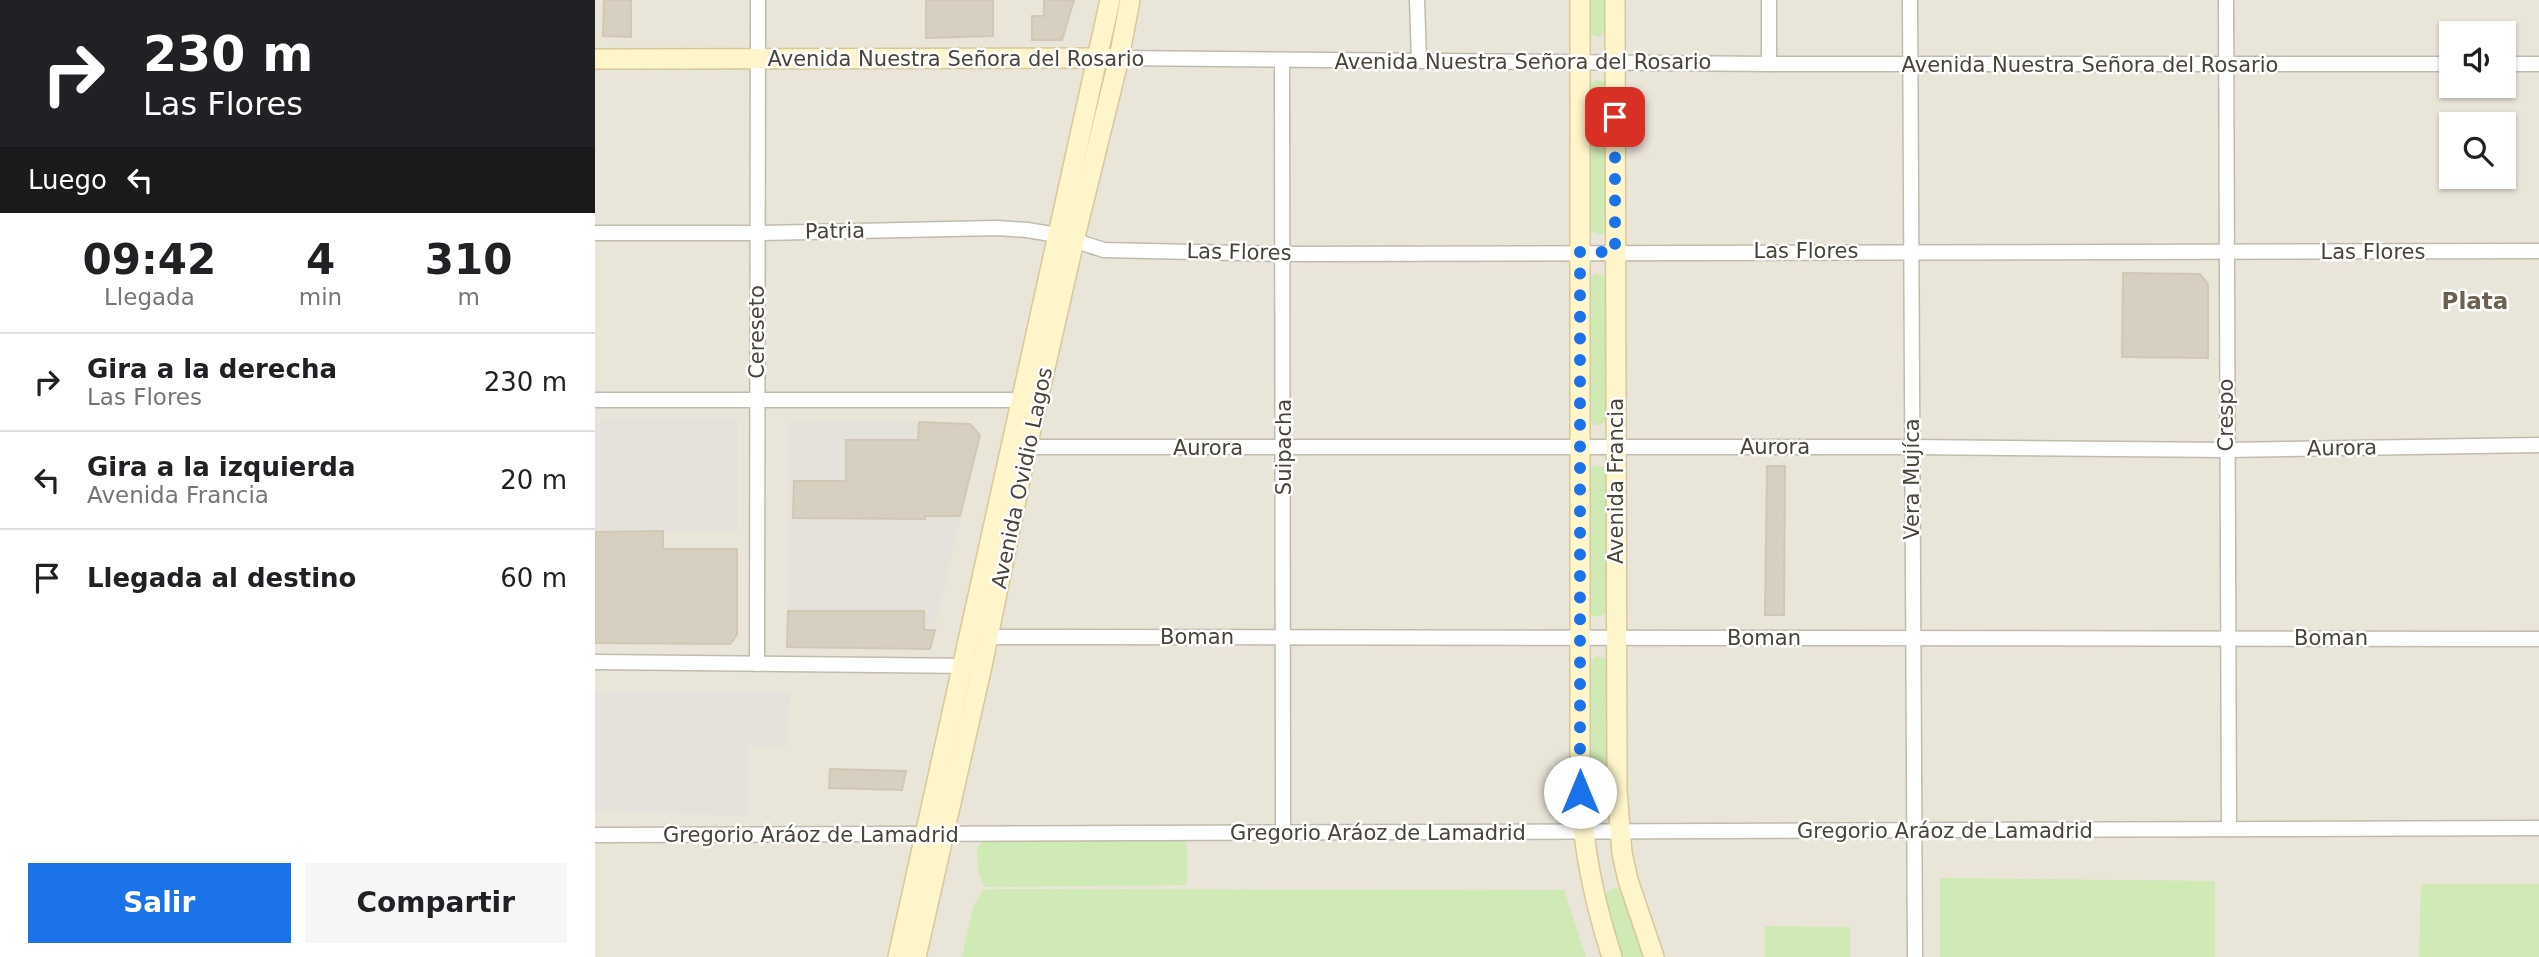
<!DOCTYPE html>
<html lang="es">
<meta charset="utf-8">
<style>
:root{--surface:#fff;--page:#f6f6f6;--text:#202124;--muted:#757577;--line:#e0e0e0;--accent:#1a73e8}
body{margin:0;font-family:"DejaVu Sans",sans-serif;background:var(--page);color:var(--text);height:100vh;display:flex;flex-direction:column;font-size:26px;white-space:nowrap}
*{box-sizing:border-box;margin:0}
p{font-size:23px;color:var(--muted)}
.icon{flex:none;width:38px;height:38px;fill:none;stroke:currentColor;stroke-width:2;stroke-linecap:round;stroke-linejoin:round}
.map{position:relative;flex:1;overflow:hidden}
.details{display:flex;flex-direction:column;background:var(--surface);width:595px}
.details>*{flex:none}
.hud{background:#202124;color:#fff;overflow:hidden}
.buttons{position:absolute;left:1844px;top:21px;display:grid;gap:14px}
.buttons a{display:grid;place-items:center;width:77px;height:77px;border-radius:0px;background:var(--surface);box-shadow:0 2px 5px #0004;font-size:35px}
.pin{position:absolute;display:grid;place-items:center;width:60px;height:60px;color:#fff;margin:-30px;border-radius:14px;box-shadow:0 4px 10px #0006}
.me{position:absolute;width:77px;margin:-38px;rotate:0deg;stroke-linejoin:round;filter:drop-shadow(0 0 5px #0008)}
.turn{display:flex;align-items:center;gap:24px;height:147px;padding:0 28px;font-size:32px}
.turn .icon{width:91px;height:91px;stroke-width:2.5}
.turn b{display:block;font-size:49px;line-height:60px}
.then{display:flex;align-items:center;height:66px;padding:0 28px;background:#0003;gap:14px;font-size:26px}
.eta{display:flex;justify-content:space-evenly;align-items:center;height:119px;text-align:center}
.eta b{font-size:42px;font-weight:600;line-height:49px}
.action{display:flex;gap:14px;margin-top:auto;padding:14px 28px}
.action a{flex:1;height:80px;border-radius:0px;background:var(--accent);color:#fff;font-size:28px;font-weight:600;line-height:80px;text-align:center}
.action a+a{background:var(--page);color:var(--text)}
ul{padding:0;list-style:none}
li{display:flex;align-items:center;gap:21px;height:98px;padding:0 28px;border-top:2px solid var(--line)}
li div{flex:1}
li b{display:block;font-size:26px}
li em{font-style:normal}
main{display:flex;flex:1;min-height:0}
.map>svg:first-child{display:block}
</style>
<main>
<section class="details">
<div class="hud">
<div class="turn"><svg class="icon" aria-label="right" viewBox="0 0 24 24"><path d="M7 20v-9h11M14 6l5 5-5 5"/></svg><div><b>230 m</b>Las Flores</div></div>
<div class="then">Luego<svg class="icon" aria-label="left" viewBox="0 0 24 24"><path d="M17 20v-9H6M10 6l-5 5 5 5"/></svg></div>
</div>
<div class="eta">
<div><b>09:42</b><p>Llegada</p></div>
<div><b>4</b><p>min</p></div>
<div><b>310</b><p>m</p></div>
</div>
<ul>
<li><svg class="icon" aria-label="right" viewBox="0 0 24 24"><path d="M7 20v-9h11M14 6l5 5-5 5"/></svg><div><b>Gira a la derecha</b><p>Las Flores</p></div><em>230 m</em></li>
<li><svg class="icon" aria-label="left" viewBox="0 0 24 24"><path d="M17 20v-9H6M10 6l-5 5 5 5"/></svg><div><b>Gira a la izquierda</b><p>Avenida Francia</p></div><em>20 m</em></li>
<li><svg class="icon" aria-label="arrive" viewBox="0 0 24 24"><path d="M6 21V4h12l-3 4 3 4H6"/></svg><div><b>Llegada al destino</b></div><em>60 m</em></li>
</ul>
<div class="action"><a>Salir</a><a>Compartir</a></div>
</section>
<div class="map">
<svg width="1944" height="957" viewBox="0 0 1944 957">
<rect width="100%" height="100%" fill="#f5f3eb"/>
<!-- residential -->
<path fill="#eae5d9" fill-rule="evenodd" d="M0,0H1944V957H0ZM1857,33H1909V86H1857ZM1857,124H1909V177H1857Z"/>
<!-- industrial -->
<g fill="#e5e2dc">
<polygon points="0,418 142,418 142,531 0,532"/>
<polygon points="194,420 324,422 321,469 377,467 335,649 192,647"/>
<polygon points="0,691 195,691 193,748 153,747 153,815 0,812"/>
</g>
<!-- green -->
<g fill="#cfeab4">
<polygon points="991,0 1013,0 1013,29 1005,37 994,34"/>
<polygon points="1001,80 1011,82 1012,230 1007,234 1001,234 993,226 994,86"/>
<polygon points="1001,273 1010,276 1013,280 1014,417 1006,425 999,425 992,417 994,279"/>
<path d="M1001,465L1010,467L1013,471L1014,609C1008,616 1002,619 994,613L993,470Z"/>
<polygon points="1001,656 1011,659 1013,663 1015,792 1006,800 1000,800 993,792 994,662"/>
<polygon points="592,840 592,885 389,887 383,869 382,848 389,841"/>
<polygon points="1345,878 1620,881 1620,957 1345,957"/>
<polygon points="1826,884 1944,884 1944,957 1824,957"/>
<polygon points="1019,888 1026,890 1030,896 1051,957 1026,957 1009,895"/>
<polygon points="403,889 969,890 991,957 367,957 378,907 388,890"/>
<polygon points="1170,926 1255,927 1255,957 1170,957"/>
</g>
<!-- building -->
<g fill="#d7cfc0" stroke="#d2c7b3" stroke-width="2">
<polygon points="9,0 36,0 36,37 8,36"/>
<polygon points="331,0 398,0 398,36 331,38"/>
<polygon points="449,0 479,0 467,40 437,40 437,16 449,16"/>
<polygon points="1528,273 1605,274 1613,284 1613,358 1527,357"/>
<polygon points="324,422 375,424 385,435 365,516 330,516 330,519 198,518 199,481 251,481 251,440 323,440"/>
<polygon points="1172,466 1190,466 1189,615 1170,615"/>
<polygon points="68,531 68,549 142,549 142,635 135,644 0,643 0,532"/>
<polygon points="193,611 329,611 329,630 340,630 335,649 192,647"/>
<polygon points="235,769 311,771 307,790 234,788"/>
</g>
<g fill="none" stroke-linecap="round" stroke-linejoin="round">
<defs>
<g id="street">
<polyline points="822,0 824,61"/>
<polyline points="1174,0 1174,64"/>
<polyline points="1315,0 1320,957"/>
<polyline points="1631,0 1634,829"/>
<polyline points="524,58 1174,64 1857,64"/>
<polyline points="687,60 688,833"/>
<polyline points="1909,64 1944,64"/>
<polyline points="0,233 163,233 402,228 432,230 462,235 509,250 688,254 1944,251"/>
<polyline points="0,400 434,400"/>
<polyline points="423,447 1317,447 1632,450 1944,445"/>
<polyline points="393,637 1944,639"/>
<polyline points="0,662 377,666"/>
<polyline points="162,664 163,0"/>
<polyline points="0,835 1944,828"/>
</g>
<g id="secondary">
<path d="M985,0V792C989,852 999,901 1017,957"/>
<polyline points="1020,0 1022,790 1027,853 1033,880 1059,957"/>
<polyline points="0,59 513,58"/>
<polyline points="303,957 515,0"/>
<polyline points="321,957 387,666 432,447 479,241 524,58 535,0"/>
</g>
</defs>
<!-- street casing -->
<use href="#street" stroke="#c1bbad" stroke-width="17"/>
<!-- secondary casing -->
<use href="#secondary" stroke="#d6c89a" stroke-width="22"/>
<!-- street -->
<use href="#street" stroke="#fff" stroke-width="14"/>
<!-- secondary -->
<use href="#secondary" stroke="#fff5cb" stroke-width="19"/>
</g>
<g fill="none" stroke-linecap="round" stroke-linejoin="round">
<!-- route -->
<polyline stroke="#1a73e8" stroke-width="12" stroke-dasharray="0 21.6" points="985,792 985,252 1020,252 1020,117"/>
</g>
<g text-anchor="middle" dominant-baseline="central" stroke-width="5" stroke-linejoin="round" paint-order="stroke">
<!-- street labels -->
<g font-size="21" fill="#4a4438" stroke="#fff">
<text x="361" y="59">Avenida Nuestra Señora del Rosario</text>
<text x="928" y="62">Avenida Nuestra Señora del Rosario</text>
<text x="1495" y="65">Avenida Nuestra Señora del Rosario</text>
<text transform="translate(240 231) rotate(-1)">Patria</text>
<text x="1211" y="251">Las Flores</text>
<text transform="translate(644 252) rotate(1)">Las Flores</text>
<text x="1778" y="252">Las Flores</text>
<text transform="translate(162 332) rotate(-90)">Cereseto</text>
<text transform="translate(1631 415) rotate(-90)">Crespo</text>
<text transform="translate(689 447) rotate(-90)">Suipacha</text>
<text x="1180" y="447">Aurora</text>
<text x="613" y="448">Aurora</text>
<text transform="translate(1747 448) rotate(-1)">Aurora</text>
<text transform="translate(427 478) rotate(-78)">Avenida Ovidio Lagos</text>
<text transform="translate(1317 479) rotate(-90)">Vera Mujíca</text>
<text transform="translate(1021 481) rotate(-90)">Avenida Francia</text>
<text x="602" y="637">Boman</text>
<text x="1169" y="638">Boman</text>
<text x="1736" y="638">Boman</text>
<text x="1350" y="831">Gregorio Aráoz de Lamadrid</text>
<text x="783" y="833">Gregorio Aráoz de Lamadrid</text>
<text x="216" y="835">Gregorio Aráoz de Lamadrid</text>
</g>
<!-- neighbourhood labels -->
<g font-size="23" font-weight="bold" fill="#6d624f" stroke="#fff">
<text x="1880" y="301">Plata</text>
</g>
</g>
</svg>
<div class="buttons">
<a><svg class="icon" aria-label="sound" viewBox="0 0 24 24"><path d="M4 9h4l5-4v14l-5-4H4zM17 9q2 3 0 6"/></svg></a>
<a><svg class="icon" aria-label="search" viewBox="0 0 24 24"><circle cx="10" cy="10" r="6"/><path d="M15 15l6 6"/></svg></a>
</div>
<div class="pin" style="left:1020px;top:117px;background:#d93025"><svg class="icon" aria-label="arrive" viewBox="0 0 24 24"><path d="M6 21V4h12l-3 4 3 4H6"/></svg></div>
<svg class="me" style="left:985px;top:792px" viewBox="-20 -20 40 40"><circle r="19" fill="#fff"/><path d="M0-13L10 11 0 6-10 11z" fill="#1a73e8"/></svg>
</div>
</main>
